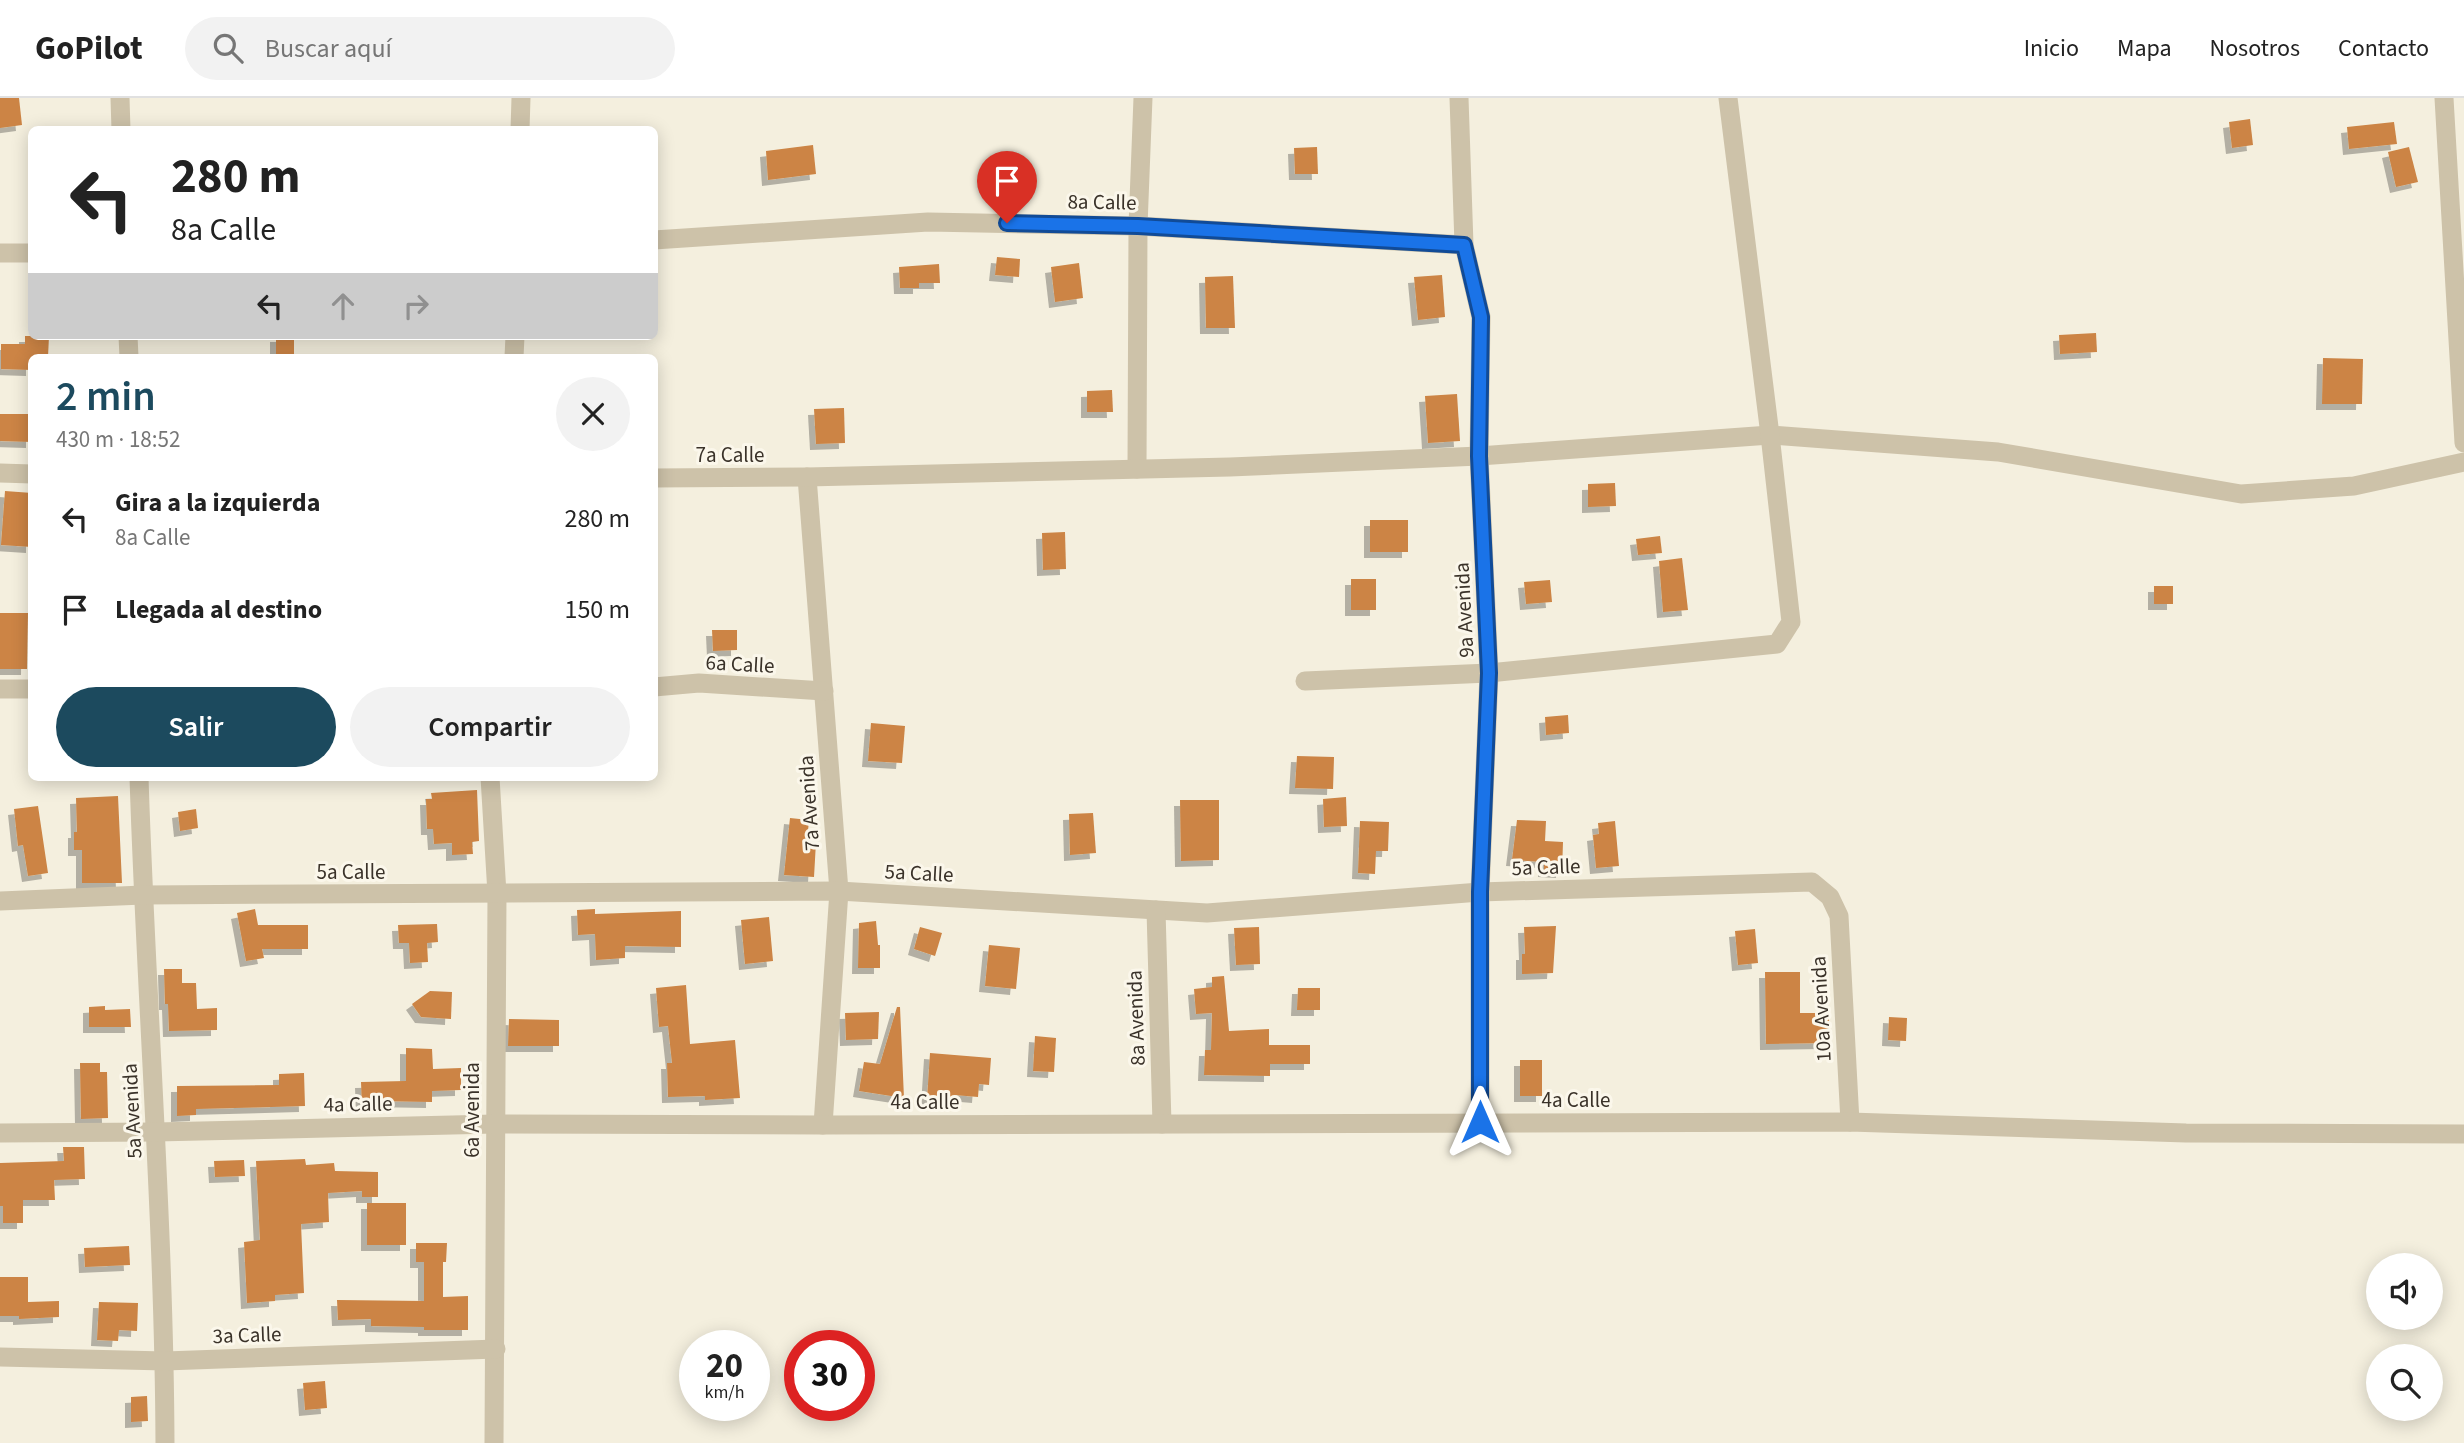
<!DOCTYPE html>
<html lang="es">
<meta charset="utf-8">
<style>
:root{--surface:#fff;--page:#f2f2f2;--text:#222;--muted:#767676;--line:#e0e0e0;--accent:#1c4a5e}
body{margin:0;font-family:"Source Sans 3",sans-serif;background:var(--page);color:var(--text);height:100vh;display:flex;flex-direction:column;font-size:26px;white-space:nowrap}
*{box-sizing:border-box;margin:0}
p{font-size:23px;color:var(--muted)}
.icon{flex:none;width:38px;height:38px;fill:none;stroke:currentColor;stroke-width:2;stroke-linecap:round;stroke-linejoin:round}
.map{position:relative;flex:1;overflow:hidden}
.sheet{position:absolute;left:28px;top:256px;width:630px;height:427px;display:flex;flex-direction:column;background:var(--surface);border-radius:10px;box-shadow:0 4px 18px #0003}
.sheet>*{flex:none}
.banner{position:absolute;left:28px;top:28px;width:630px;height:214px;border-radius:10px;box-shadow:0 4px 18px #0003;background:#fff;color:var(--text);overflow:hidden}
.tools{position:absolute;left:2366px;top:1155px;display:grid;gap:14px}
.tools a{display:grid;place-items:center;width:77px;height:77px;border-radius:50%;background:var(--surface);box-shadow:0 4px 18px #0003;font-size:35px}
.speed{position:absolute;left:679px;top:1232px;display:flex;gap:14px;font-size:35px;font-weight:700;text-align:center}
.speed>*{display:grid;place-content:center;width:91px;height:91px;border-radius:50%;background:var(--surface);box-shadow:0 4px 18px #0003;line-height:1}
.speed small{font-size:18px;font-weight:400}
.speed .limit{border:10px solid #d22;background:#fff;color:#111}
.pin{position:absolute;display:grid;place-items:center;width:60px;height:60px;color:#fff;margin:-72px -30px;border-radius:50% 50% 50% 0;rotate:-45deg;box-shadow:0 0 7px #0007}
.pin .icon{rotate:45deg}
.me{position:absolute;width:77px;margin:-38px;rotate:0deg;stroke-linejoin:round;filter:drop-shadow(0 0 5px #0008)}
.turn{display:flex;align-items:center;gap:24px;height:147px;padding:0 28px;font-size:32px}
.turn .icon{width:91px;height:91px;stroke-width:2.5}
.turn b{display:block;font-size:49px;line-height:60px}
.lanes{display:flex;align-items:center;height:66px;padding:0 28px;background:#0003;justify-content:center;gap:35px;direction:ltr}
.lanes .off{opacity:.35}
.round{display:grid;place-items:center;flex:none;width:74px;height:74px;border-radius:37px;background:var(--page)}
.summary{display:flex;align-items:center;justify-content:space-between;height:119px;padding:0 28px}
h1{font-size:42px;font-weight:600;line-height:52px;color:var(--accent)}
.action{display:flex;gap:14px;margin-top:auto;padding:14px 28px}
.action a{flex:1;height:80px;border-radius:42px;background:var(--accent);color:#fff;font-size:28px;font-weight:600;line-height:80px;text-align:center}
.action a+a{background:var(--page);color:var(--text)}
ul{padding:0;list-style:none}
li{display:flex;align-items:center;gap:21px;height:91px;padding:0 28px}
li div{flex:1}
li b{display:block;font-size:26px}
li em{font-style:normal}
header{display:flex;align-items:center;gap:42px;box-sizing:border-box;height:98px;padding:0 35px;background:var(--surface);border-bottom:2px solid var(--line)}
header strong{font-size:33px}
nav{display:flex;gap:38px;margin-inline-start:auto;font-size:24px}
.search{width:490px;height:63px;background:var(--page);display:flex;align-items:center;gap:18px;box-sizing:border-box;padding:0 24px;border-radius:38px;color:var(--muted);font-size:26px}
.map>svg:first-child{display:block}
</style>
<header>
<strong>GoPilot</strong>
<div class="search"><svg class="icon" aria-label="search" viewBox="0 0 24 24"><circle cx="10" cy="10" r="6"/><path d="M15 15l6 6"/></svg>Buscar aquí</div>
<nav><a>Inicio</a><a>Mapa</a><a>Nosotros</a><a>Contacto</a></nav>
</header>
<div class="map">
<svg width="2464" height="1345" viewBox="0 0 2464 1345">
<defs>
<filter id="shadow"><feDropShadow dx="-6" dy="6" stdDeviation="0" flood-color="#0004"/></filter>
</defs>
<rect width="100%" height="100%" fill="#f4efde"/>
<!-- building -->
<g fill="#cc8444" filter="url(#shadow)">
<polygon points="0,0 19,0 22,27 0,30"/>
<polygon points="2250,21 2253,47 2232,50 2229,24"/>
<polygon points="2394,24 2397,46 2349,51 2347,29"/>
<polygon points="813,47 816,76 768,82 766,53"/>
<polygon points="1317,49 1318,76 1295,76 1294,50"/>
<polygon points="2409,49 2418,84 2396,89 2388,54"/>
<polygon points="997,159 1020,161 1019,179 995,177"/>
<polygon points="1079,165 1083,200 1055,204 1051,169"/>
<polygon points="939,166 940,185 919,185 919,190 900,190 899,169"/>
<polygon points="1442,177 1445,219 1418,222 1414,179"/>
<polygon points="1233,178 1235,230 1206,230 1205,179"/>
<polygon points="2096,235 2097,254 2060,256 2059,237"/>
<polygon points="25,238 49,238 48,259 32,259 32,272 1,271 1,246 25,246"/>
<rect x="276" y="238" width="18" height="19"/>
<polygon points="2323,260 2363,261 2362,306 2322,306"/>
<polygon points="1112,292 1113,314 1087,314 1087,293"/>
<polygon points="1457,296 1460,343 1428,345 1425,298"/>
<polygon points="844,310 845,345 816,346 814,311"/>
<polygon points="0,316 32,316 32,344 0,343"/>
<polygon points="1615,385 1616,408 1588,409 1588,386"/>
<polygon points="5,393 32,395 32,449 1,447"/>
<rect x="1370" y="422" width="38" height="32"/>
<polygon points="1065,434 1066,471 1043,472 1042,435"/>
<polygon points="1660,438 1662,455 1638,457 1636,441"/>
<polygon points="1682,460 1688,512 1663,514 1659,463"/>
<rect x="1351" y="481" width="25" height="31"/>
<polygon points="1550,482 1552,504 1526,506 1524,484"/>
<rect x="2154" y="488" width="19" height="18"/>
<polygon points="0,515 28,515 27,571 0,571"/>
<polygon points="712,532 737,532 737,552 713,553"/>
<polygon points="1568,617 1569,635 1546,637 1545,619"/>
<polygon points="871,625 905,628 902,665 868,663"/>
<polygon points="1297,658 1334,659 1333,691 1295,690"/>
<polygon points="477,692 479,743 472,744 473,756 452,757 452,745 434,746 433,731 427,731 426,701 432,701 431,695"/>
<polygon points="118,698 122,785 82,785 82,752 74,752 74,734 77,734 76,700"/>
<polygon points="1346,699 1347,728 1324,729 1323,701"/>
<polygon points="1180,702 1219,702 1219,762 1181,763"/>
<polygon points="38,708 48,775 28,778 23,747 18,748 14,711"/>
<polygon points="196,711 198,730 180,733 178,714"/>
<polygon points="1093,715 1096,755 1070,757 1069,716"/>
<polygon points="790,720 809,722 807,744 816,744 814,779 784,777"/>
<polygon points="1517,722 1546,723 1545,743 1563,744 1562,774 1544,773 1544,764 1512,762"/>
<polygon points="1360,723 1389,724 1388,753 1376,753 1375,776 1358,775"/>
<polygon points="1615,723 1619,768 1596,770 1593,737 1599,736 1598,725"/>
<polygon points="255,811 258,827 308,827 308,851 262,851 264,860 246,863 237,815"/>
<polygon points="595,811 595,816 681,813 681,849 625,848 625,860 596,862 595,836 578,837 577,812"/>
<polygon points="769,819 773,863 745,866 741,822"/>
<polygon points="876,823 878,847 880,847 880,870 858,870 859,825"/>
<polygon points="437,826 438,844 427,845 428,864 410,865 409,845 399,845 398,827"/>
<polygon points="1556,828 1553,875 1522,876 1522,856 1525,856 1524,829"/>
<polygon points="920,829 942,835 935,858 914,851"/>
<polygon points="1259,829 1260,866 1236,867 1234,830"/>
<polygon points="1755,831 1758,865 1738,867 1735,833"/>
<polygon points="989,847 1020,850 1016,891 985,888"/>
<polygon points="164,871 182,871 182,885 196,885 197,911 217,910 217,932 169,933 168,906 165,906"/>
<polygon points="1765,874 1800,874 1800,915 1829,915 1829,945 1766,946"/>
<polygon points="1224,878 1229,933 1269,931 1269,947 1310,947 1310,966 1270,966 1270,978 1204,977 1205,952 1211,952 1212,915 1196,916 1194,891 1212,889 1212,879"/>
<polygon points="686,887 690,946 735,942 740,1000 705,1002 705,998 668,999 667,965 672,965 668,928 659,929 656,890"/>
<polygon points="1298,890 1320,890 1320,912 1297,912"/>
<polygon points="430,893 452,894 451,921 421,919 412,906"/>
<polygon points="105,908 105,912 130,911 131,929 89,929 89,909"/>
<polygon points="897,909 900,909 904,1000 859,993 864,964 880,966"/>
<polygon points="879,914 878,941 846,942 845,915"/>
<polygon points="1889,919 1907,920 1906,943 1888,942"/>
<polygon points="509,921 559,922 559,948 508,948"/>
<polygon points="1035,938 1056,940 1054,974 1033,973"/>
<polygon points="406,950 432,951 433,971 461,970 461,992 432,993 432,1004 378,1003 378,1008 362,1008 361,984 406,983"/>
<polygon points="930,955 991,960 989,987 979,986 978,999 955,997 954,1004 927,1002"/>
<rect x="1520" y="962" width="22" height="36"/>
<polygon points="80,965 100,965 100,974 107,974 108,1020 81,1021"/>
<polygon points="304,975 305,1008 196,1011 196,1017 177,1018 177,988 279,987 279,976"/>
<polygon points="63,1049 84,1049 85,1081 54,1082 55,1102 23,1102 23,1125 3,1125 3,1108 0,1108 0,1065 64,1063"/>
<polygon points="305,1061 306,1067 334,1065 335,1073 378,1074 378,1099 362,1099 362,1093 328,1095 329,1124 301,1126 304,1195 275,1197 275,1203 247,1205 244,1144 260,1142 256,1063"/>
<polygon points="244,1062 245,1078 215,1079 214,1063"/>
<rect x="367" y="1105" width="39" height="42"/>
<polygon points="416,1145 447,1145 446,1164 443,1164 443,1199 468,1198 468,1232 424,1232 424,1229 371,1228 371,1221 338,1222 337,1202 424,1203 424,1164 416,1164"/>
<polygon points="129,1148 130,1167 85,1169 84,1150"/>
<polygon points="0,1179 28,1179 28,1204 59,1203 59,1219 19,1221 19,1218 0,1218"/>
<polygon points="99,1204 138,1205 137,1233 119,1232 118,1243 97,1242"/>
<polygon points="325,1283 327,1310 305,1312 303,1285"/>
<polygon points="147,1298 148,1323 131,1324 131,1299"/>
</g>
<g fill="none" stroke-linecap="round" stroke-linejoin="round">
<!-- minor -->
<g stroke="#cdc2a9" stroke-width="19">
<polyline points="120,0 121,32"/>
<polyline points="1459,0 1464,147 1481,219 1479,358 1489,575 1480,794 1480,1025"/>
<polyline points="2444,0 2464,345"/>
<polyline points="520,32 521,0"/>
<polyline points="654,142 928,124 1138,128 1464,147"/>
<polyline points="0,155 32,155"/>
<polyline points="128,238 129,259"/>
<polyline points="514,259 515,238"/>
<polyline points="1137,371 1138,128 1143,0"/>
<polyline points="0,375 32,376"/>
<polyline points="807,379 839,793 823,1027"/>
<polyline points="654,380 807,379 1230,369 1479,358 1770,337 1998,354 2241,396 2354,388 2464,364"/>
<polyline points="1305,583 1489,575 1777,546 1791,524 1770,337 1728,0"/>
<polyline points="654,589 699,585 824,593"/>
<polyline points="0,591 32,591"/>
<path d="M139,679C146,901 164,1123 165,1345"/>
<polyline points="490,679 497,796 494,1345"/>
<polyline points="0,803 143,797 839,793 1207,815 1480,794 1812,784 1830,799 1839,818 1850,1024"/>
<polyline points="1156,812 1162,1026"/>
<polyline points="0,1035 156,1034 494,1026 823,1027 1850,1024 2186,1035 2464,1036"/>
<polyline points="0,1259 165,1263 496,1251"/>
</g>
</g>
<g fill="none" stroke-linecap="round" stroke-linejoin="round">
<defs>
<polyline id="route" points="1007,125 1138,128 1464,147 1481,219 1479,358 1489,575 1480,794 1480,1024"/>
</defs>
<!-- route casing -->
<use href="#route" stroke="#114b97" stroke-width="18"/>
<!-- route -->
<use href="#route" stroke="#1a73e8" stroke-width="12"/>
</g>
<g text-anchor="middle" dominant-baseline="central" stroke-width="6" stroke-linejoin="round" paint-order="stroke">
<!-- street labels -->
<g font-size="21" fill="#3a3229" stroke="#fbf7eb">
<text transform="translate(1102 104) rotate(1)">8a Calle</text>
<text x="730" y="357">7a Calle</text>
<text transform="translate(1464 512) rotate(-93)">9a Avenida</text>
<text transform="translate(740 566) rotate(3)">6a Calle</text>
<text transform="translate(809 705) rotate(-94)">7a Avenida</text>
<text transform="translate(1546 769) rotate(-2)">5a Calle</text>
<text x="351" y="774">5a Calle</text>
<text transform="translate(919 775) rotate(3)">5a Calle</text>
<text transform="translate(1821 911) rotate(-93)">10a Avenida</text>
<text transform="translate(1136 920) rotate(-92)">8a Avenida</text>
<text x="1576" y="1002">4a Calle</text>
<text x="925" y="1004">4a Calle</text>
<text transform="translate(358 1006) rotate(-1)">4a Calle</text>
<text transform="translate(472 1012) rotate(-90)">6a Avenida</text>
<text transform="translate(132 1013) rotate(-93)">5a Avenida</text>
<text transform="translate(247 1237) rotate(-2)">3a Calle</text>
</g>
</g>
</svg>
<div class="tools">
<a><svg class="icon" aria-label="sound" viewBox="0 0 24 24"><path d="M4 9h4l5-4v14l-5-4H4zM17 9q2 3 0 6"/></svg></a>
<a><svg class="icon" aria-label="search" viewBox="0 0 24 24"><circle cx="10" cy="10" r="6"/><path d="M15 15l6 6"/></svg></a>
</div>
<div class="speed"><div>20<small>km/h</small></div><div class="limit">30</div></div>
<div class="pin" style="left:1007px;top:125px;background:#d93025"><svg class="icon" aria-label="arrive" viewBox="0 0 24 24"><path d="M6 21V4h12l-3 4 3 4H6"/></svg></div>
<svg class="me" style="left:1480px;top:1024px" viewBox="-20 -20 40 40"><path d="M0-17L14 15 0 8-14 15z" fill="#1a73e8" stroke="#fff" stroke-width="4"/></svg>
<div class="banner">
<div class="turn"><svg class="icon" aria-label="left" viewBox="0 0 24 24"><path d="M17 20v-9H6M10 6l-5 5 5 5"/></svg><div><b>280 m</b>8a Calle</div></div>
<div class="lanes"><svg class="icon" aria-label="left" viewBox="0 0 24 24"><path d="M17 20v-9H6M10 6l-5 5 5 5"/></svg><svg class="icon off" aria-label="ahead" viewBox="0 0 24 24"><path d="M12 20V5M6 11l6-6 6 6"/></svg><svg class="icon off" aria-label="right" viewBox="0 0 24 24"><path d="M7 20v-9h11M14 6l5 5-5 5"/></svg></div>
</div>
<section class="sheet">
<div class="summary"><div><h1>2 min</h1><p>430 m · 18:52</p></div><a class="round"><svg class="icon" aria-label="close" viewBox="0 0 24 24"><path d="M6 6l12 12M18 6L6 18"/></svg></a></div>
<ul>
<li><svg class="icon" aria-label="left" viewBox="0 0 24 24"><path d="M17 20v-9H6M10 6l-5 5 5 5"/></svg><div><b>Gira a la izquierda</b><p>8a Calle</p></div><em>280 m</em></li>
<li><svg class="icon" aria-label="arrive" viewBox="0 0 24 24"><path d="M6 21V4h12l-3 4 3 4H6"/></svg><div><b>Llegada al destino</b></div><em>150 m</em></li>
</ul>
<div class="action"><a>Salir</a><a>Compartir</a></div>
</section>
</div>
